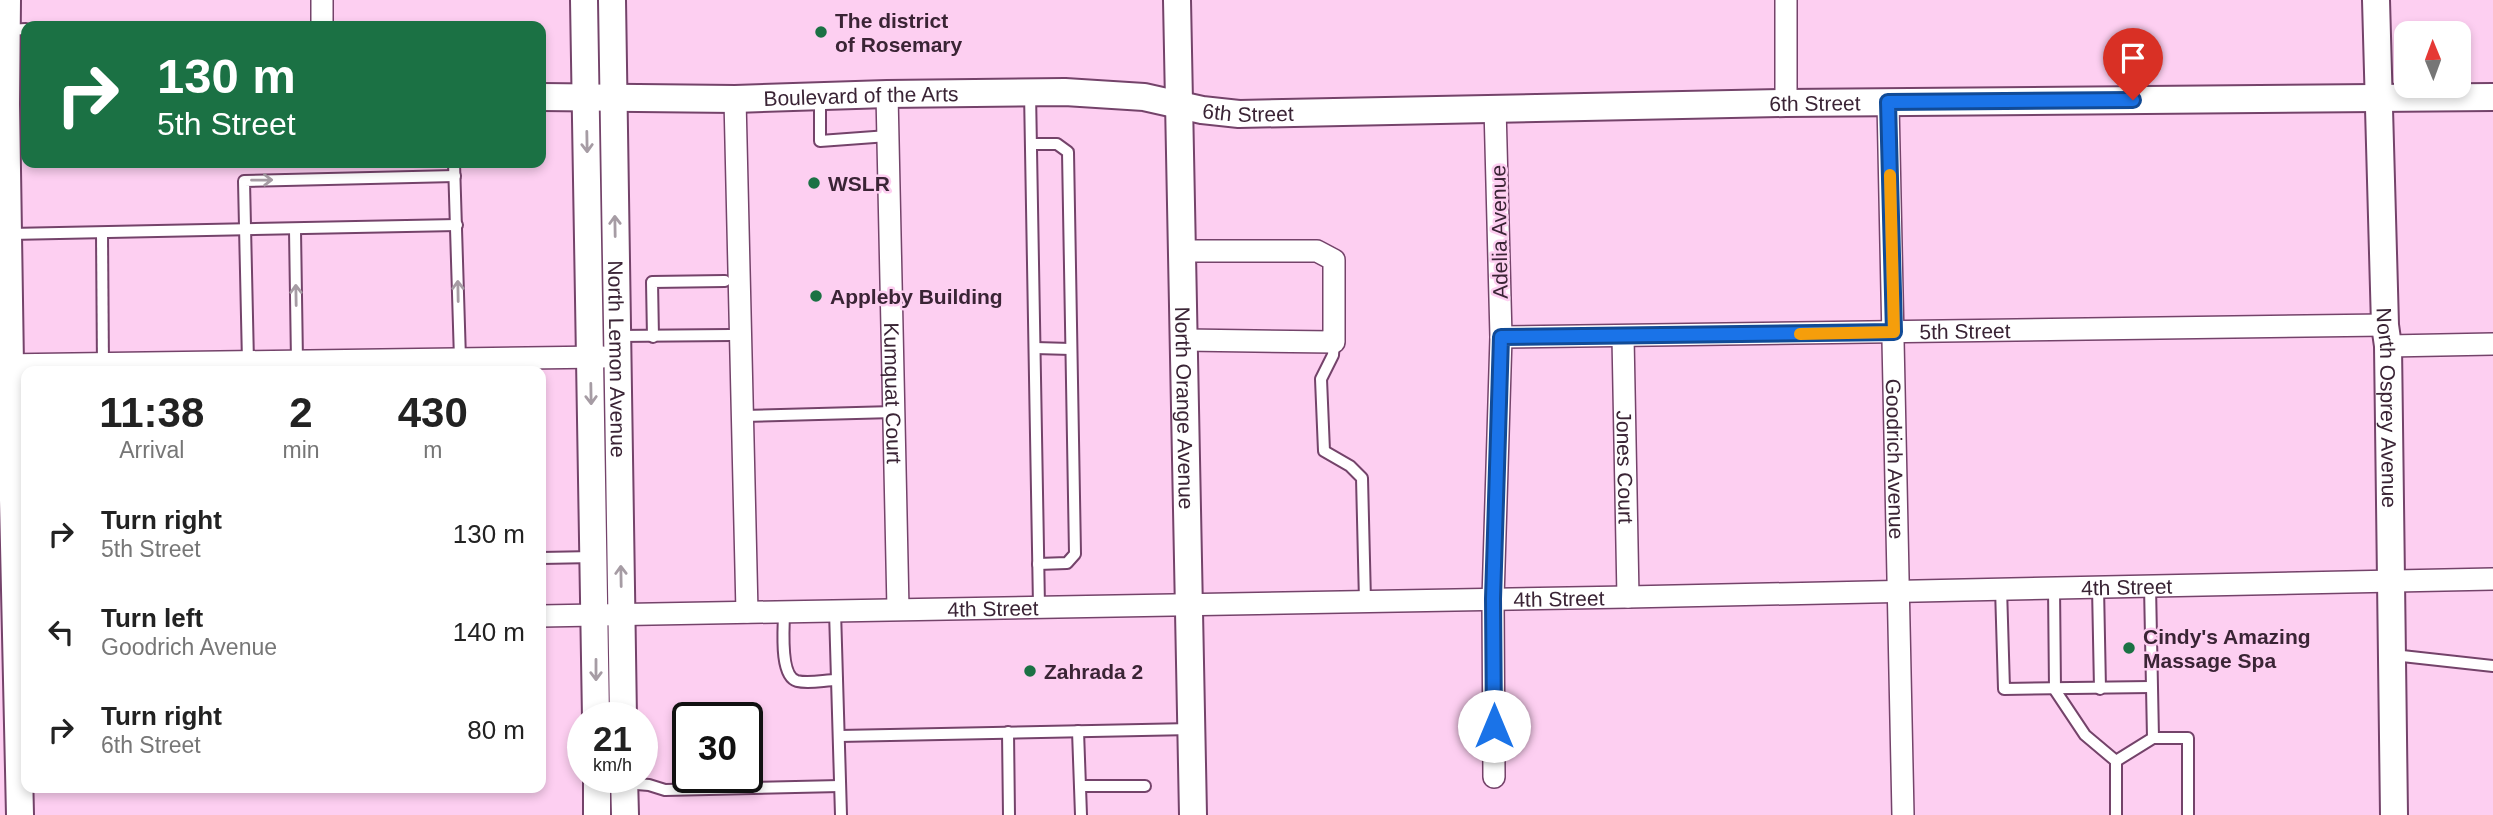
<!DOCTYPE html>
<style>
:root{--surface:#fff;--page:#f2f2f2;--text:#222;--muted:#767676}
body{margin:0;font-family:Helvetica,sans-serif;background:var(--page);color:var(--text);height:100vh;display:flex;flex-direction:column;font-size:26px;white-space:nowrap}
*{box-sizing:border-box;margin:0}
p{font-size:23px;color:var(--muted)}
.icon{flex:none;width:38px;height:38px;fill:none;stroke:currentColor;stroke-width:2;stroke-linecap:round;stroke-linejoin:round}
.map{position:relative;flex:1;overflow:hidden}
.sheet{position:absolute;left:21px;top:366px;width:525px;height:427px;display:flex;flex-direction:column;background:var(--surface);border-radius:14px;box-shadow:0 4px 10px #0003}
.sheet>*{flex:none}
.hud{position:absolute;left:21px;top:21px;width:525px;height:147px;border-radius:14px;box-shadow:0 4px 10px #0003;background:#1b7144;color:#fff;overflow:hidden}
.needle{width:46px;rotate:359deg}
.buttons{position:absolute;left:2394px;top:21px;display:grid;gap:14px}
.buttons a{display:grid;place-items:center;width:77px;height:77px;border-radius:14px;background:var(--surface);box-shadow:0 4px 10px #0003;font-size:35px}
.speed{position:absolute;left:567px;top:702px;display:flex;gap:14px;font-size:35px;font-weight:700;text-align:center}
.speed>*{display:grid;place-content:center;width:91px;height:91px;border-radius:50%;background:var(--surface);box-shadow:0 4px 10px #0003;line-height:1}
.speed small{font-size:18px;font-weight:400}
.speed .limit{border:4px solid #111;border-radius:10px;background:#fff;color:#111}
.pin{position:absolute;display:grid;place-items:center;width:60px;height:60px;color:#fff;margin:-72px -30px;border-radius:50% 50% 50% 0;rotate:-45deg;box-shadow:0 0 7px #0007}
.pin .icon{rotate:45deg}
.me{position:absolute;width:77px;margin:-38px;rotate:0deg;stroke-linejoin:round;filter:drop-shadow(0 0 5px #0008)}
.turn{display:flex;align-items:center;gap:24px;height:147px;padding:0 21px;font-size:32px}
.turn .icon{width:91px;height:91px;stroke-width:2.5}
.turn b{display:block;font-size:49px;line-height:60px}
.eta{display:flex;justify-content:space-evenly;align-items:center;height:119px;text-align:center}
.eta b{font-size:42px;font-weight:700;line-height:49px}
ul{padding:0;list-style:none}
li{display:flex;align-items:center;gap:21px;height:98px;padding:0 21px}
li div{flex:1}
li b{display:block;font-size:26px}
li em{font-style:normal}
.map>svg:first-child{display:block}
</style>
<div class="map">
<svg width="2493" height="815" viewBox="0 0 2493 815">
<rect width="100%" height="100%" fill="#fdcff1"/>
<g fill="none" stroke-linecap="round" stroke-linejoin="round">
<defs>
<g id="service">
<polyline points="7,30 26,29"/>
<polyline points="1030,92 1039,606"/>
<polyline points="820,98 820,141 888,136"/>
<polyline points="1031,144 1057,144 1068,152 1075,554 1067,563 1038,564"/>
<polyline points="454,163 460,359"/>
<polyline points="295,230 297,361"/>
<polyline points="10,234 457,225"/>
<polyline points="102,234 103,367"/>
<polyline points="617,336 731,335"/>
<polyline points="653,337 652,282 725,281"/>
<polyline points="1334,342 1333,355 1321,379 1324,451 1350,466 1362,478 1365,601"/>
<polyline points="1035,348 1071,349"/>
<polyline points="248,362 244,181 455,176"/>
<polyline points="743,416 894,412"/>
<polyline points="541,558 594,557"/>
<polyline points="2054,587 2055,690 2085,735 2116,761"/>
<polyline points="2098,587 2100,689"/>
<polyline points="2001,588 2004,689 2151,687"/>
<polyline points="835,611 841,815"/>
<path d="M784,612C784,627 779,676 797,681C809,684 825,680 837,680"/>
<polyline points="2393,655 2493,666"/>
<polyline points="1078,731 1081,815"/>
<polyline points="1008,732 1009,815"/>
<polyline points="839,736 1192,729"/>
<polyline points="2153,738 2188,738 2188,815"/>
<polyline points="624,783 649,785 665,790 840,786"/>
<polyline points="1080,786 1145,786"/>
<polyline points="2116,815 2116,761 2153,738 2150,586"/>
</g>
<g id="minor">
<polyline points="322,0 322,26"/>
<path id="s1" d="M887,94L898,609"/>
<polyline points="735,99 747,612"/>
<path id="s2" d="M1888,102L1903,815"/>
<polyline points="1786,103 1786,0"/>
<polyline points="1183,251 1317,251 1334,260 1334,342 1185,340"/>
<path id="s3" d="M1501,337L2385,325"/>
<path id="s4" d="M1623,337L1628,597"/>
<polyline points="2388,346 2493,344"/>
<polyline points="0,365 603,357"/>
<path id="s5" d="M541,616L1628,597L2493,579"/>
<polyline points="1494,777 1493,599 1501,337 1495,107"/>
</g>
<g id="tertiary">
<polyline points="7,0 6,104 10,365 20,815"/>
<polyline points="584,0 596,718"/>
<path id="s6" d="M612,0L623,718"/>
<path id="s7" d="M1177,0L1193,815"/>
<path id="s8" d="M2376,0L2385,325L2388,346L2394,815"/>
<path id="s9" d="M541,97L735,99L887,94L1065,92L1144,97L1202,110L1239,114L1786,103L2493,97"/>
<polyline points="597,777 597,815"/>
<polyline points="624,777 625,815"/>
</g>
</defs>
<!-- service casing -->
<use href="#service" stroke="#74436a" stroke-width="14"/>
<!-- minor casing -->
<use href="#minor" stroke="#74436a" stroke-width="24"/>
<!-- tertiary casing -->
<use href="#tertiary" stroke="#74436a" stroke-width="30"/>
<!-- service -->
<use href="#service" stroke="#fff" stroke-width="10"/>
<!-- minor -->
<use href="#minor" stroke="#fff" stroke-width="21"/>
<!-- tertiary -->
<use href="#tertiary" stroke="#fff" stroke-width="26"/>
</g>
<!-- one-way arrows -->
<defs><path id="oneway-shaft" d="M-6 0H5M1.5-3L5.5 0L1.5 3" fill="none" stroke-width="1.6" stroke-linecap="round" stroke-linejoin="round" transform="scale(1.75)"/></defs>
<g stroke="#a69ca4">
<use href="#oneway-shaft" transform="translate(587 142) rotate(89)"/>
<use href="#oneway-shaft" transform="translate(262 180) rotate(-1)"/>
<use href="#oneway-shaft" transform="translate(615 226) rotate(-91)"/>
<use href="#oneway-shaft" transform="translate(458 291) rotate(-91)"/>
<use href="#oneway-shaft" transform="translate(296 295) rotate(-91)"/>
<use href="#oneway-shaft" transform="translate(591 394) rotate(89)"/>
<use href="#oneway-shaft" transform="translate(621 576) rotate(-91)"/>
<use href="#oneway-shaft" transform="translate(596 670) rotate(90)"/>
</g>
<g fill="none" stroke-linecap="round" stroke-linejoin="round">
<defs>
<polyline id="route" points="1494,726 1493,599 1501,337 1894,332 1888,102 2133,100"/>
</defs>
<!-- route casing -->
<use href="#route" stroke="#114b97" stroke-width="18"/>
<!-- route -->
<use href="#route" stroke="#1a73e8" stroke-width="12"/>
<!-- slow -->
<polyline stroke="#f59e0b" stroke-width="12" points="1800,334 1894,332 1890,175"/>
</g>
<!-- markers -->
<g fill="#1b7144" stroke="#fdcff1" stroke-width="2.5">
<circle cx="821" cy="32" r="7"/>
<circle cx="814" cy="183" r="7"/>
<circle cx="816" cy="296" r="7"/>
<circle cx="2129" cy="648" r="7"/>
<circle cx="1030" cy="671" r="7"/>
</g>
<g text-anchor="middle" dominant-baseline="central" stroke-width="5" stroke-linejoin="round" paint-order="stroke">
<!-- poi labels -->
<g font-size="21" font-weight="bold" fill="#3a2435" stroke="#fdcff1" text-anchor="start">
<text x="835" y="20">The district<tspan x="835" dy="24">of Rosemary</tspan></text>
<text x="828" y="183">WSLR</text>
<text x="830" y="296">Appleby Building</text>
<text x="2143" y="636">Cindy's Amazing<tspan x="2143" dy="24">Massage Spa</tspan></text>
<text x="1044" y="671">Zahrada 2</text>
</g>
<!-- street labels -->
<g font-size="21" fill="#3a2435" stroke="#fdcff1">
<text stroke="none"><textPath href="#s9" startOffset="320">Boulevard of the Arts</textPath></text>
<text stroke="none"><textPath href="#s9" startOffset="1276">6th Street</textPath></text>
<text stroke="none"><textPath href="#s9" startOffset="709">6th Street</textPath></text>
<text transform="translate(1499 232) rotate(-91)">Adelia Avenue</text>
<text stroke="none"><textPath href="#s3" startOffset="464">5th Street</textPath></text>
<text stroke="none"><textPath href="#s6" startOffset="359">North Lemon Avenue</textPath></text>
<text stroke="none"><textPath href="#s1" startOffset="299">Kumquat Court</textPath></text>
<text stroke="none"><textPath href="#s7" startOffset="408">North Orange Avenue</textPath></text>
<text stroke="none"><textPath href="#s8" startOffset="408">North Osprey Avenue</textPath></text>
<text stroke="none"><textPath href="#s2" startOffset="357">Goodrich Avenue</textPath></text>
<text stroke="none"><textPath href="#s4" startOffset="130">Jones Court</textPath></text>
<text stroke="none"><textPath href="#s5" startOffset="1586">4th Street</textPath></text>
<text stroke="none"><textPath href="#s5" startOffset="1018">4th Street</textPath></text>
<text stroke="none"><textPath href="#s5" startOffset="452">4th Street</textPath></text>
</g>
</g>
</svg>
<div class="buttons">
<a><svg class="needle" viewBox="-14 -14 28 28"><path d="M0-13l5 13h-10z" fill="#e53935"/><path d="M0 13l5-13h-10z" fill="#767676"/></svg></a>
</div>
<div class="speed"><div>21<small>km/h</small></div><div class="limit">30</div></div>
<div class="pin" style="left:2133px;top:100px;background:#d93025"><svg class="icon" aria-label="arrive" viewBox="0 0 24 24"><path d="M6 21V4h12l-3 4 3 4H6"/></svg></div>
<svg class="me" style="left:1494px;top:726px" viewBox="-20 -20 40 40"><circle r="19" fill="#fff"/><path d="M0-13L10 11 0 6-10 11z" fill="#1a73e8"/></svg>
<div class="hud">
<div class="turn"><svg class="icon" aria-label="right" viewBox="0 0 24 24"><path d="M7 20v-9h11M14 6l5 5-5 5"/></svg><div><b>130 m</b>5th Street</div></div>
</div>
<section class="sheet">
<div class="eta">
<div><b>11:38</b><p>Arrival</p></div>
<div><b>2</b><p>min</p></div>
<div><b>430</b><p>m</p></div>
</div>
<ul>
<li><svg class="icon" aria-label="right" viewBox="0 0 24 24"><path d="M7 20v-9h11M14 6l5 5-5 5"/></svg><div><b>Turn right</b><p>5th Street</p></div><em>130 m</em></li>
<li><svg class="icon" aria-label="left" viewBox="0 0 24 24"><path d="M17 20v-9H6M10 6l-5 5 5 5"/></svg><div><b>Turn left</b><p>Goodrich Avenue</p></div><em>140 m</em></li>
<li><svg class="icon" aria-label="right" viewBox="0 0 24 24"><path d="M7 20v-9h11M14 6l5 5-5 5"/></svg><div><b>Turn right</b><p>6th Street</p></div><em>80 m</em></li>
</ul>
</section>
</div>
